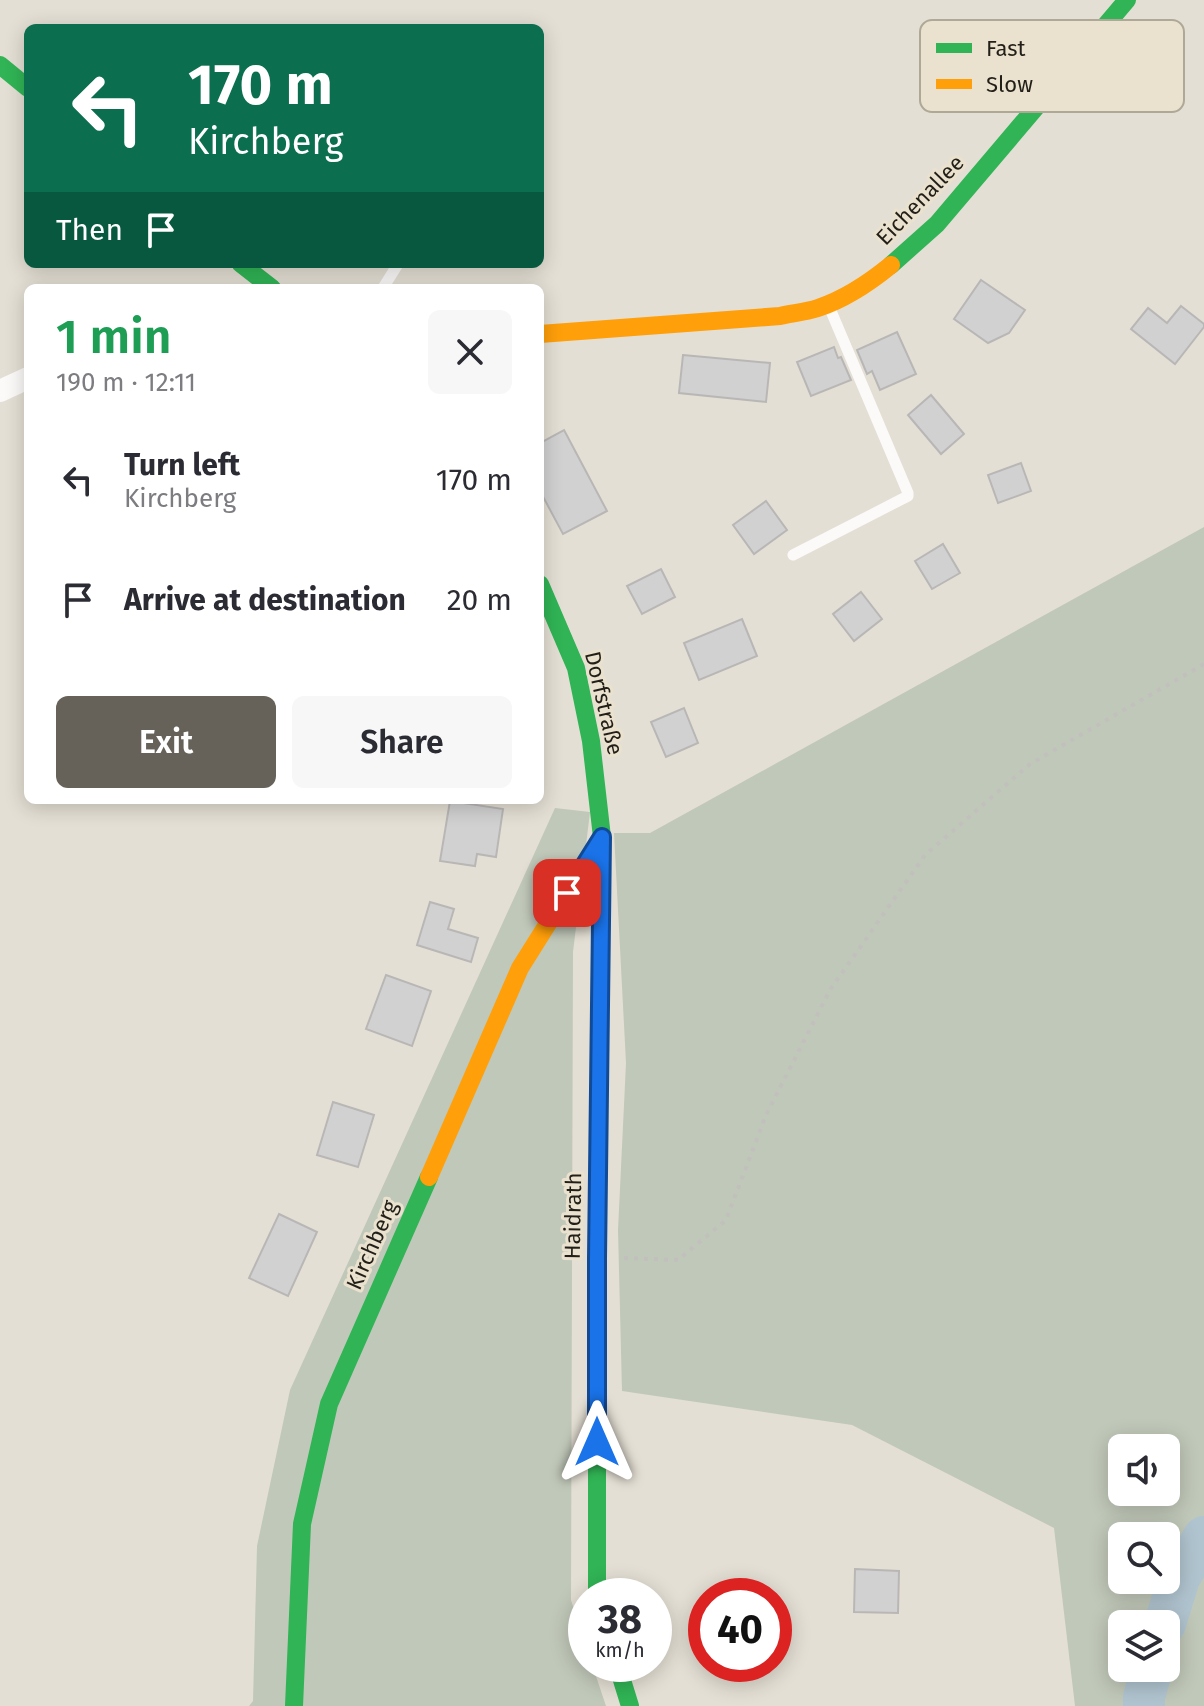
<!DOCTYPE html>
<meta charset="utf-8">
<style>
:root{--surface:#fff;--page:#f7f7f7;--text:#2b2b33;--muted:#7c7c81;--accent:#66625a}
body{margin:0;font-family:"Fira Sans",sans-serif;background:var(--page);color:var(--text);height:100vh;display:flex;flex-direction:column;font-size:30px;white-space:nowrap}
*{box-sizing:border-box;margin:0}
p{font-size:26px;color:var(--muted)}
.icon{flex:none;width:44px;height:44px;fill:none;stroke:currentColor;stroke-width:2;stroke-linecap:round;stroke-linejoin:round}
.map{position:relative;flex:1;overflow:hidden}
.details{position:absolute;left:24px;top:284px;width:520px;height:520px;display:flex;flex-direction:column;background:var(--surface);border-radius:12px;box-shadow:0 4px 20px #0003}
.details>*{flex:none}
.banner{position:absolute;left:24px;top:24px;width:520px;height:244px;border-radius:12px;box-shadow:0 4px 20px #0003;background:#0b6e4f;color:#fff;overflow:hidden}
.fabs{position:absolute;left:1108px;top:1434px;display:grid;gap:16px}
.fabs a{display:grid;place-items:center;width:72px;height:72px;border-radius:12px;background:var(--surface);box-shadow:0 4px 20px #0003;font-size:40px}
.speed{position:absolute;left:568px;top:1578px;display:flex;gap:16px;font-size:40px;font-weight:700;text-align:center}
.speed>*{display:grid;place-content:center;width:104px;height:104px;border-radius:50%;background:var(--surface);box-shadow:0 4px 20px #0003;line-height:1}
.speed small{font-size:20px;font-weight:400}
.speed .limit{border:12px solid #d22;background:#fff;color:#111}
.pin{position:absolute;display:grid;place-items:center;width:68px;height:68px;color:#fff;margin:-34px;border-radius:16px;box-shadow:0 4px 12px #0006}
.me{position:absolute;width:88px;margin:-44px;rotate:0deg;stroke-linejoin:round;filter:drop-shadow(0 0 6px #0008)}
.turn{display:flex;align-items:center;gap:28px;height:168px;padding:0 32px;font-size:36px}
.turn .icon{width:104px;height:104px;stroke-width:2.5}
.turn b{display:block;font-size:56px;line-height:68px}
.then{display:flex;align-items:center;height:76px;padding:0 32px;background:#0003;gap:16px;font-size:30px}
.round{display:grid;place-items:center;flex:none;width:84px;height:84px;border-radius:12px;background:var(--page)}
.headline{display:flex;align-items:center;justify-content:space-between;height:136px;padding:0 32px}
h1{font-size:48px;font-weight:600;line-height:60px;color:#1e9e55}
.action{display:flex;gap:16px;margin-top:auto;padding:16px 32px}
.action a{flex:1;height:92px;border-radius:12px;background:var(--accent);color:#fff;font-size:32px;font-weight:600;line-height:92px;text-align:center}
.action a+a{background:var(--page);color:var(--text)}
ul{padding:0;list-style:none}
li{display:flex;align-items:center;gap:24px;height:120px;padding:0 32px}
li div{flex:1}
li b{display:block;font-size:30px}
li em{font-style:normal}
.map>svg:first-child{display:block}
</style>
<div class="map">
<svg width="1204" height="1706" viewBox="0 0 1204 1706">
<rect width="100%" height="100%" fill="#e4dfd4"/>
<!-- green -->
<g fill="#c0c8b9" fill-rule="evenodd">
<path d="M1204,527V1706H1075L1054,1528L852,1425L622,1391L618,1230L626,1063L614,833H650ZM1122,1448H1166V1492H1122ZM1122,1536H1166V1580H1122ZM1122,1624H1166V1668H1122Z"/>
<polygon points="555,808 590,812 573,952 571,1600 586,1646 586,1664 592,1664 606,1706 249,1706 253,1701 257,1546 290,1390"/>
</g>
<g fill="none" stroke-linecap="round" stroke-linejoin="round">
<!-- river -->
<g stroke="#b0c4cf" stroke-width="42">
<polyline points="1165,1624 1179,1578 1204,1537"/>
<polyline points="1144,1706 1144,1697 1152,1668"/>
</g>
</g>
<!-- building -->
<g fill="#d2d1d2" stroke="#b9b7b6" stroke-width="2">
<polygon points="981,280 1025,310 1009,333 988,343 954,319"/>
<polygon points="1181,306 1204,324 1204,327 1175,364 1131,329 1148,308 1167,323"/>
<polygon points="897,332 916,374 880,390 872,371 867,374 857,350"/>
<polygon points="834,347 838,358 841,357 851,380 811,396 797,362"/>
<polygon points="683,355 770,363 766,402 679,393"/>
<polygon points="931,395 964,434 941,454 908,415"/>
<polygon points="564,430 607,511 563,534 540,491 540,443"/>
<polygon points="1021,463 1031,491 998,503 988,475"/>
<polygon points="766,501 787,530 754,554 733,525"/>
<polygon points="943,544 960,573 932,589 915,561"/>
<polygon points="661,569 675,597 642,614 627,586"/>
<polygon points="861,592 882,619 854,641 833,614"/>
<polygon points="742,619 757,656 699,680 684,643"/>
<polygon points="684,708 698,743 666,757 651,722"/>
<polygon points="450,801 503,809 496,857 477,854 475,866 440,861"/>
<polygon points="430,902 454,909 448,929 478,938 471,962 417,945"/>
<polygon points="386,975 431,991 412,1046 366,1029"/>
<polygon points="333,1102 374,1115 358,1167 317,1155"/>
<polygon points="279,1214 317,1232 288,1296 249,1278"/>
<polygon points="855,1569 899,1571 898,1613 854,1612"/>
</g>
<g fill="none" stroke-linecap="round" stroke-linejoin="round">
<!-- path -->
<polyline stroke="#c1c0bd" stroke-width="4" stroke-dasharray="4 6" stroke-linecap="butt" points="624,1258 678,1260 726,1220 766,1115 830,990 925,855 1030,764 1204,664"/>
<!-- lane -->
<g stroke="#fbfaf9" stroke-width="11">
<polyline points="383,288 398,264"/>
<polyline points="793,555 908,496 908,493 828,304"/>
</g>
<!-- street -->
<polyline stroke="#fbfaf9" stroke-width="22" points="0,391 28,378"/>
<!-- fast -->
<g stroke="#30b455" stroke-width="18">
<polyline points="0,65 28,88"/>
<polyline points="241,264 272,288"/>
<polyline points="891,265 937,224 1127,0"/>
<polyline points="540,584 576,668 591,741 602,837 597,1258 597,1596"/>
<polyline points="617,1664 630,1706"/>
<polyline points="294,1706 302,1524 329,1404 429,1177"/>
</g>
<!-- slow -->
<g stroke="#ff9f0a" stroke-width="18">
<path d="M540,334L780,316C793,313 806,312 818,308C845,299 869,283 891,265"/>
<polyline points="429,1177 520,968 601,839"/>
</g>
</g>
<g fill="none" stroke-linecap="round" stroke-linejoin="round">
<defs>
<polyline id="route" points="567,893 602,837 597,1258 597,1442"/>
</defs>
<!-- route casing -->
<use href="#route" stroke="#114b97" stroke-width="20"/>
<!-- route -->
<use href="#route" stroke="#1a73e8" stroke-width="14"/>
</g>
<g text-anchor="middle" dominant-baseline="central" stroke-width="6" stroke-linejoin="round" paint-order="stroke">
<!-- street labels -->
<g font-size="22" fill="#221f18" stroke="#eae2ce">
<text transform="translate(920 200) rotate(-46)">Eichenallee</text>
<text transform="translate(604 703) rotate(77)">Dorfstraße</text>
<text transform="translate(573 1216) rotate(-89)">Haidrath</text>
<text transform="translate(372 1245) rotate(-66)">Kirchberg</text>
</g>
</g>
<!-- legend -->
<rect x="920" y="20" width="264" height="92" rx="12" fill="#eae2ce" stroke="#aea897" stroke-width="2"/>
<rect x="936" y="43" width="36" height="10" fill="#30b455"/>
<rect x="936" y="79" width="36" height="10" fill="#ff9f0a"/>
<g font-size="22" fill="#221f18">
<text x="986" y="56">Fast</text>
<text x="986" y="92">Slow</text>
</g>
</svg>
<div class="fabs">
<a><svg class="icon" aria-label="sound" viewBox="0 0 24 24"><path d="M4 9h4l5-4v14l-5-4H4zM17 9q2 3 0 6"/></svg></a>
<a><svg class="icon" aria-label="search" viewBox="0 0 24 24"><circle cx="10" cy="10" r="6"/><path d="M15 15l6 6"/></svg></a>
<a><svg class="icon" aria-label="layers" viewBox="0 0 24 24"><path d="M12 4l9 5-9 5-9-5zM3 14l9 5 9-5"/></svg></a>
</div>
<div class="speed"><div>38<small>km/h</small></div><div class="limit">40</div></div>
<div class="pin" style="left:567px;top:893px;background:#d93025"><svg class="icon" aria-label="arrive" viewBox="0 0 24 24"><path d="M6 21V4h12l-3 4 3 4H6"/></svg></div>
<svg class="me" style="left:597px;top:1442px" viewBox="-20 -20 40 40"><path d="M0-17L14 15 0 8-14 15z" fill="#1a73e8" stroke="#fff" stroke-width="4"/></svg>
<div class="banner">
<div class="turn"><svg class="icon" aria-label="left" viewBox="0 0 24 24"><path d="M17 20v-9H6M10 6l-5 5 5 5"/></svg><div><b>170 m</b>Kirchberg</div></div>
<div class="then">Then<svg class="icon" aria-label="arrive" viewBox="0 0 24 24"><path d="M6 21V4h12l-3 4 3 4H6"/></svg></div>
</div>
<section class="details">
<div class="headline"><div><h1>1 min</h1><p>190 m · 12:11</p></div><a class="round"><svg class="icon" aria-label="close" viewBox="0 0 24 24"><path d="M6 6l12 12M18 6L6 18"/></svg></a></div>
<ul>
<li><svg class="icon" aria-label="left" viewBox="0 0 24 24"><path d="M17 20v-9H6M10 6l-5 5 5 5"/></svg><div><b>Turn left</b><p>Kirchberg</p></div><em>170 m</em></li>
<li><svg class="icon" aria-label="arrive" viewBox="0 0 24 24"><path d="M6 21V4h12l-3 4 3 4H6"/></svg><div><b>Arrive at destination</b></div><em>20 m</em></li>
</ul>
<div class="action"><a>Exit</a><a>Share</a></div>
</section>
</div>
